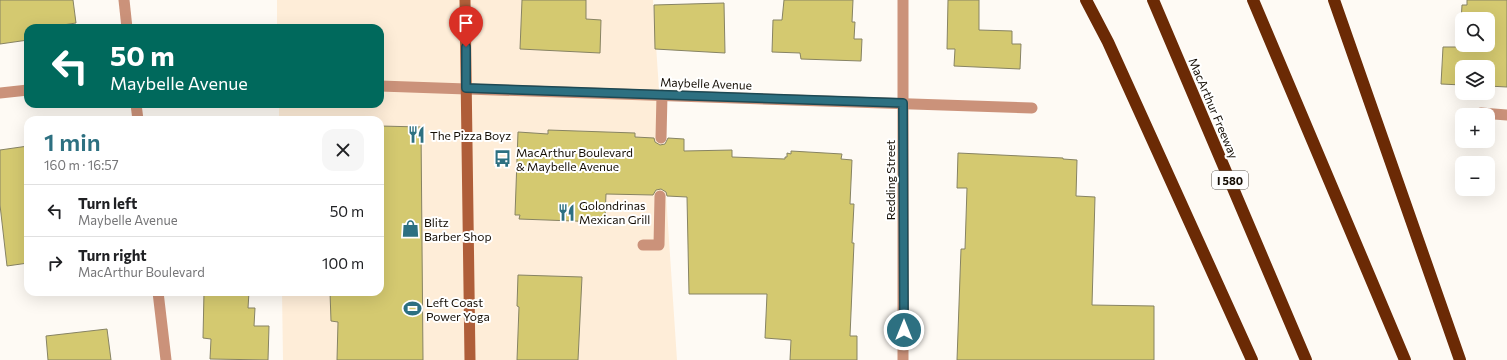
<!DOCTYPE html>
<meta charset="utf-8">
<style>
:root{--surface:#fff;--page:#f6f6f6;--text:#202124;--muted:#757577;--line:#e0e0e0;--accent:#2d7081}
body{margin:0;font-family:Commissioner,sans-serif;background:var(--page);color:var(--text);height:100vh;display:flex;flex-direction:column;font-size:15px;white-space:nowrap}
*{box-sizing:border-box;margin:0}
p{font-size:13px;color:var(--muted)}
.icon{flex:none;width:22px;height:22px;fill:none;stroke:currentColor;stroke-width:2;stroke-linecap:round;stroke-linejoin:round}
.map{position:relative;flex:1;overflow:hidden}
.sheet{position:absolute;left:24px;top:116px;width:360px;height:180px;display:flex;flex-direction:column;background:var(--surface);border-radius:12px;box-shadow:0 4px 16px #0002}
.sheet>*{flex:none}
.guide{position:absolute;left:24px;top:24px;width:360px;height:84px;border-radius:12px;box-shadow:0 4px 16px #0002;background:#00695c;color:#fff;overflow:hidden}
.buttons{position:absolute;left:1455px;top:12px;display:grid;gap:8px}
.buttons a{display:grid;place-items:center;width:40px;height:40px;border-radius:8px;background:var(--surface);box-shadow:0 4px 16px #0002;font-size:20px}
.pin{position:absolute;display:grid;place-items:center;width:34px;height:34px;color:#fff;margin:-41px -17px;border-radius:50% 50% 50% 0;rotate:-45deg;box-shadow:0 0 4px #0007}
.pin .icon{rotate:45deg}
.me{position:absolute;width:44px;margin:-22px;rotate:0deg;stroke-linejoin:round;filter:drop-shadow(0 0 3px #0008)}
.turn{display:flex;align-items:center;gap:14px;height:84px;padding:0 20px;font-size:18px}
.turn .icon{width:52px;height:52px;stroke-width:2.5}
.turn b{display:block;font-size:28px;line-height:34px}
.round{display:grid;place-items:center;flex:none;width:42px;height:42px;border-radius:12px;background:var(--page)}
.overview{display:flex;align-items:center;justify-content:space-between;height:68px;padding:0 20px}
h1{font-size:24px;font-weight:600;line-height:30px;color:var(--accent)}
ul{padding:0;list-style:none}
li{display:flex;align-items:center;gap:12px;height:52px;padding:0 20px;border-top:1px solid var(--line)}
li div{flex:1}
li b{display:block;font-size:15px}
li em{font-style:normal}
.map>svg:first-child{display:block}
</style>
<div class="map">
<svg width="1507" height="360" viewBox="0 0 1507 360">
<rect width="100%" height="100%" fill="#fefaf4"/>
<!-- built -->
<polygon fill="#feedd8" points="277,0 653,0 677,360 283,360 282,292 380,292 380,120 279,120 279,104 380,104 380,28 277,28"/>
<!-- building -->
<g fill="#d4c970" stroke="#878363" fill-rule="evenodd">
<polygon points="0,0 73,0 76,23 43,28 28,28 28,40 0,44"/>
<polygon points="522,0 586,0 586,19 601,20 600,53 520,49"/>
<polygon points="784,0 853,0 852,22 855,22 854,39 862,39 861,61 801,59 800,53 772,52 773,20 782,20"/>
<polygon points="948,0 979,0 979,30 1012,31 1012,44 1021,44 1020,69 954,66 955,49 947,49"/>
<path d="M1467,0H1507V87L1488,86V67H1462V85L1441,84L1443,47H1457V38H1460L1462,5H1467ZM1462,19H1488V45H1462Z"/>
<polygon points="724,3 725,53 655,49 654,5"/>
<polygon points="380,126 421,127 423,360 337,360 338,322 331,321 330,292 380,292"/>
<polygon points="548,130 635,133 635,137 654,138 655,142 660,145 665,144 668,138 684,139 684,151 732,150 732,157 785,159 785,157 787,157 787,153 791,154 791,151 842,154 841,159 852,160 850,204 854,204 852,243 854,243 850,336 857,336 857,360 790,360 791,340 765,338 767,294 689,294 687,197 667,196 666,192 661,189 656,190 653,195 606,194 605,218 601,218 601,222 519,219 520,215 515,215 518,132 548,134"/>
<polygon points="28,146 28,263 7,266 0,205 0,150"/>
<polygon points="958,153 1063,158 1063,159 1077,160 1076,196 1095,197 1092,305 1154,306 1154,360 957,360 961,249 965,249 967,188 957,188"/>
<polygon points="518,275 582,277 578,360 517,360 519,307 517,306"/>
<polygon points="204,292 249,292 248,308 255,308 254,326 269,326 268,360 210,359 211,339 203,338"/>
<polygon points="107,329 111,360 48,360 46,336"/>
</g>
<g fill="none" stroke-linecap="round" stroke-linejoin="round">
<!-- service -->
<g stroke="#cb927a" stroke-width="11">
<polyline points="661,138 662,95"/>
<polyline points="643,245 659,245 660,196"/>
</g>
<!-- minor -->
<g stroke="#cb927a" stroke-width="11">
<polyline points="124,0 127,28"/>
<polyline points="903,0 903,360"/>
<polyline points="380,86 1032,108"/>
<polyline points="0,93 28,90"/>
<polyline points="136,104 138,120"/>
<polyline points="1481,113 1507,115"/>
<polyline points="158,292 166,360"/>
</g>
<!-- secondary -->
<polyline stroke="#af5e39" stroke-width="11" points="465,0 470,360"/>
<!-- motorway -->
<g stroke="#6b2a05" stroke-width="12">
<polyline points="1086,0 1108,42 1252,360"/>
<polyline points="1153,0 1306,360"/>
<polyline points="1253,0 1405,360"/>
<polyline points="1334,0 1460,360"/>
</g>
</g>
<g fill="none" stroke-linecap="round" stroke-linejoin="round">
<defs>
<polyline id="route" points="466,47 466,88 903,103 904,330"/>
</defs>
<!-- route casing -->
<use href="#route" stroke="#1d4954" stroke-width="10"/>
<!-- route -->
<use href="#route" stroke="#2d7081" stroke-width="7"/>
</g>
<!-- icons -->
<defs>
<symbol id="restaurant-bare" viewBox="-9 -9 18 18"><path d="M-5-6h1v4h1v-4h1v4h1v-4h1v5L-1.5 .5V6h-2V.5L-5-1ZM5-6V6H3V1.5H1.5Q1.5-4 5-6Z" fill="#2d7081" stroke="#fff" stroke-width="2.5" paint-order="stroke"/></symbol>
<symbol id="bus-bare" viewBox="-9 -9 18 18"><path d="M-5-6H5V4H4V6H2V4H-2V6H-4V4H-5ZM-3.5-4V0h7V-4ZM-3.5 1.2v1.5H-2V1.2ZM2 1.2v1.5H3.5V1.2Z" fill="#2d7081" stroke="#fff" stroke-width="2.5" paint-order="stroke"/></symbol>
<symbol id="shop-bare" viewBox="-9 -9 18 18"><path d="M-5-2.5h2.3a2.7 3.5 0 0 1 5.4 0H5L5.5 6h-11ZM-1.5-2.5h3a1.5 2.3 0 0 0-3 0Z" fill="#2d7081" stroke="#fff" stroke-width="2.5" paint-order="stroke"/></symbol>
<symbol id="stadium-bare" viewBox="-9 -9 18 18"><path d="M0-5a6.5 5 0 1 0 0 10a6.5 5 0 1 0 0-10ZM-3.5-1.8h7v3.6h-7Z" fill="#2d7081" stroke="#fff" stroke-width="2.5" paint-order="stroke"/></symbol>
</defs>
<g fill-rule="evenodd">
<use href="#restaurant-bare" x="404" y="122" width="25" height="25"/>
<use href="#bus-bare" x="490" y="146" width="25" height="25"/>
<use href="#restaurant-bare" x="554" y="200" width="25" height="25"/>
<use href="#shop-bare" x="398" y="216" width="25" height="25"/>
<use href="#stadium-bare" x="400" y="296" width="25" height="25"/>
</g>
<g text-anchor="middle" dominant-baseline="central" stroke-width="4" stroke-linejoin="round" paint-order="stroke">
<!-- shield labels -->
<rect fill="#fff" stroke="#5a564f" stroke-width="1" x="1212" y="171" width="36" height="18" rx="3"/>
<g font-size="11" font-weight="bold" fill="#140d04">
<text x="1230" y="180">I 580</text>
</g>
<!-- street labels -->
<g font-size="12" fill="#140d04" stroke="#fff">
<text transform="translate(706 83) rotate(2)">Maybelle Avenue</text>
<text transform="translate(1214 108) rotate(67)">MacArthur Freeway</text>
<text transform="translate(890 180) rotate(-90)">Redding Street</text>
</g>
<!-- poi labels -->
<g font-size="12" fill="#140d04" stroke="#fff" text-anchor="start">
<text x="430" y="135">The Pizza Boyz</text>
<text x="516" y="152">MacArthur Boulevard<tspan x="516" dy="14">&amp; Maybelle Avenue</tspan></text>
<text x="579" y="205">Golondrinas<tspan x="579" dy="14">Mexican Grill</tspan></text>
<text x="424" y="222">Blitz<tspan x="424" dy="14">Barber Shop</tspan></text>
<text x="426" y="302">Left Coast<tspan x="426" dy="14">Power Yoga</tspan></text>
</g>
</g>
</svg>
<div class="buttons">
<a><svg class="icon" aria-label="search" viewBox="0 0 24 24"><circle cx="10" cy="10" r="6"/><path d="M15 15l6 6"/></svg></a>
<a><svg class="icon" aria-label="layers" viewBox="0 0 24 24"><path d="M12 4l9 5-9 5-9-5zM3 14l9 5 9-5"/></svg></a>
<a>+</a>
<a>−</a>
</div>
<div class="pin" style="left:466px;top:47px;background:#d93025"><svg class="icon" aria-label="arrive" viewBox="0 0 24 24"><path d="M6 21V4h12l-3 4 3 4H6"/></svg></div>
<svg class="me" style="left:904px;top:330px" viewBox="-20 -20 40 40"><circle r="17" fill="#2d7081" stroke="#fff" stroke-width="3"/><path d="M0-11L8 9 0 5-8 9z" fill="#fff"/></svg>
<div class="guide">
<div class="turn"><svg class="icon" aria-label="left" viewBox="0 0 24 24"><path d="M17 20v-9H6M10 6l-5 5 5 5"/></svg><div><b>50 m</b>Maybelle Avenue</div></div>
</div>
<section class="sheet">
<div class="overview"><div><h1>1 min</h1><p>160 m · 16:57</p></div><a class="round"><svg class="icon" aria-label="close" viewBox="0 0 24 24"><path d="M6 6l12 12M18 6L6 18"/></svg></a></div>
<ul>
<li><svg class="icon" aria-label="left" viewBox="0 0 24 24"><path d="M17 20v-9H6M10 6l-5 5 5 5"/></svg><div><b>Turn left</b><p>Maybelle Avenue</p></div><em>50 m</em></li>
<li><svg class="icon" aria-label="right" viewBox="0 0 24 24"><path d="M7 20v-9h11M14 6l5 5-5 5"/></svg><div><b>Turn right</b><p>MacArthur Boulevard</p></div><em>100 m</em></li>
</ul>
</section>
</div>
